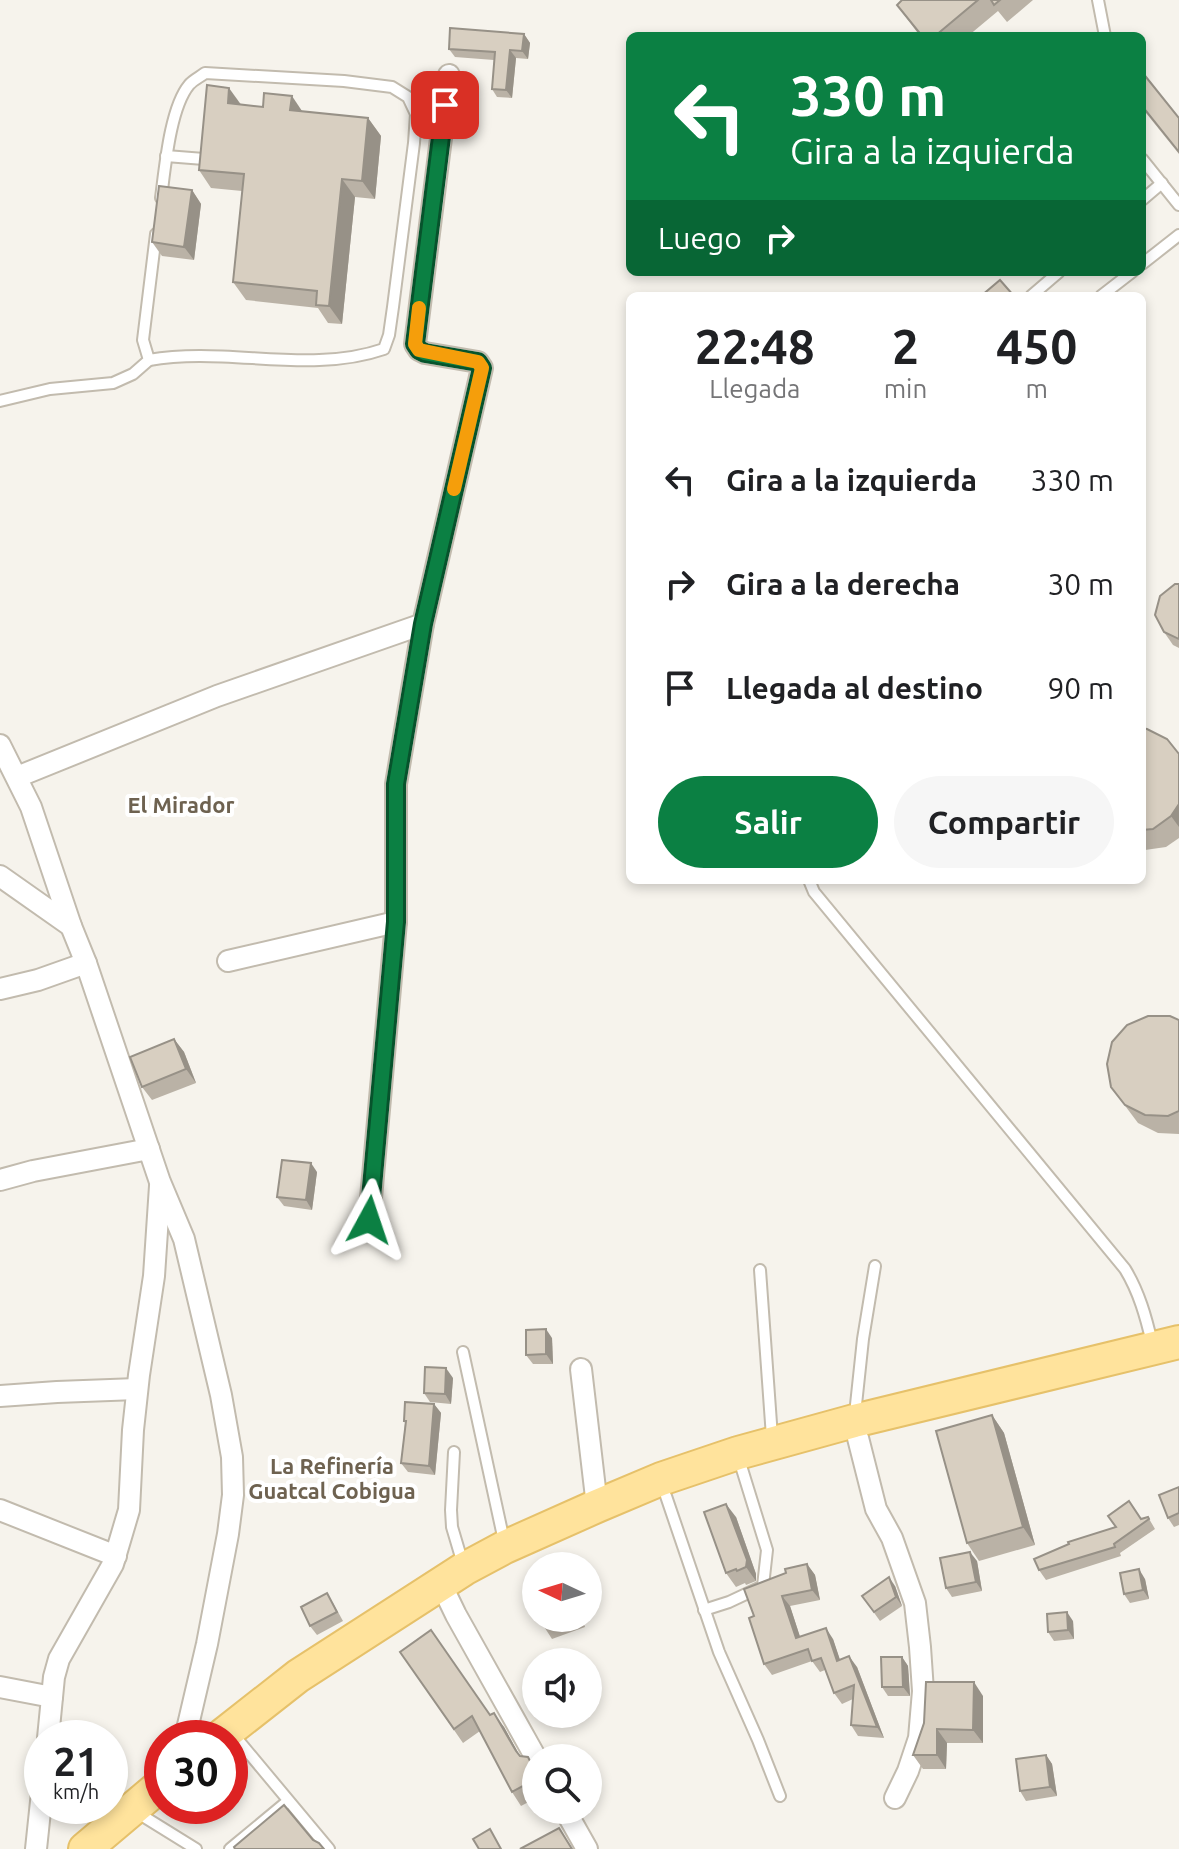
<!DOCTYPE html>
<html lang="es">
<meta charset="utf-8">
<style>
:root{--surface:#fff;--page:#f6f6f6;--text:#202124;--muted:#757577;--accent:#0b8043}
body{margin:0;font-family:Ubuntu,sans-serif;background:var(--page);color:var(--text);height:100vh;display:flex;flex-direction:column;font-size:30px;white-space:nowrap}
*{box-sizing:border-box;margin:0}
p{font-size:26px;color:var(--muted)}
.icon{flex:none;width:44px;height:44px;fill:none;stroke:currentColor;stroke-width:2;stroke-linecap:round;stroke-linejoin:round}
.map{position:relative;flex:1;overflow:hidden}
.panel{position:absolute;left:626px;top:292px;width:520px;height:592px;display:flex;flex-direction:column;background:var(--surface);border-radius:12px;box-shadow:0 4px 12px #0003}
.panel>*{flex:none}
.top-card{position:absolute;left:626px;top:32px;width:520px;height:244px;border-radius:12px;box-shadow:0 4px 12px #0003;background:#0b8043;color:#fff;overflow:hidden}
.needle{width:52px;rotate:274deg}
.controls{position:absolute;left:522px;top:1552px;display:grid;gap:16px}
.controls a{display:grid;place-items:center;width:80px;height:80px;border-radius:50%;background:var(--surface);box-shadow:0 4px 12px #0003;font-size:40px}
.speed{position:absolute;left:24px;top:1720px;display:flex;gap:16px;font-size:40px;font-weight:700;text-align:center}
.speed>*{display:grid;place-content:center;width:104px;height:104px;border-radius:50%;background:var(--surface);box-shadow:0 4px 12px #0003;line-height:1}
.speed small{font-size:20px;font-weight:400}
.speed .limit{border:12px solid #d22;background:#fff;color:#111}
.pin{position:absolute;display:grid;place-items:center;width:68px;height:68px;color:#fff;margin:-34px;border-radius:16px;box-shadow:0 4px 12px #0006}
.me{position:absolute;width:88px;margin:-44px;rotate:5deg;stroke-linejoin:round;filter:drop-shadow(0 0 6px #0008)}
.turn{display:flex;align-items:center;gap:28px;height:168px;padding:0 32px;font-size:36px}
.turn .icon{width:104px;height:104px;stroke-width:2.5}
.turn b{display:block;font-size:56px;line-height:68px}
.then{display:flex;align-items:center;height:76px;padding:0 32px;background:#0003;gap:16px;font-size:30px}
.eta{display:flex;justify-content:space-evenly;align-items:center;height:136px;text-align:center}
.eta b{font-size:48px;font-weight:600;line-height:56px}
.cta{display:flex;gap:16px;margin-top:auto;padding:16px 32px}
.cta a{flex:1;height:92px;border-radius:48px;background:var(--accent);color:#fff;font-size:32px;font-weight:600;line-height:92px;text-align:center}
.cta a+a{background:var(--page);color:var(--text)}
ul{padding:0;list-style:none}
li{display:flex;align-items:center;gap:24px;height:104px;padding:0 32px}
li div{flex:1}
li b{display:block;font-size:30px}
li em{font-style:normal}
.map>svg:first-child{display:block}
</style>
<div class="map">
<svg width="1179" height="1849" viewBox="0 0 1179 1849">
<rect width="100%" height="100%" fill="#f6f3ec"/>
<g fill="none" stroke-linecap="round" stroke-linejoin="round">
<defs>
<g id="service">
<polyline points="1098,0 1105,36"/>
<polyline points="166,156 204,159"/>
<polyline points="1142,159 1179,205"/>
<polyline points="1142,200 1162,183"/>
<polyline points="1142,264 1179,235"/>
<polyline points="1031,296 1059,272"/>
<polyline points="1101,296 1132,272"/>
<path d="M149,360C226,346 309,375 384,349L389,335L393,307L414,143L416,114L408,97L392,87L344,81L205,73C200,77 193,80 189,85C170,108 165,168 161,198"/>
<polyline points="0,401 50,389 113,383 133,374 149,360 143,340 156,234"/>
<path d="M809,880L814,892L1125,1269C1139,1292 1146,1317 1152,1343"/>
<polyline points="760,1270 772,1437"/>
<polyline points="463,1352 504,1541"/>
<polyline points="855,1414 863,1339 875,1266"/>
<polyline points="454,1452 451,1510 452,1527 463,1564"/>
<polyline points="666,1496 719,1652 758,1740 780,1796"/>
<polyline points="704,1610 729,1602 763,1586 767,1550 742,1469"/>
<polyline points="233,1734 329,1849"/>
<polyline points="141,1808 146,1818 196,1849"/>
<polyline points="230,1849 288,1801"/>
</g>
<g id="minor">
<polyline points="0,745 31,807 71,926 86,963 160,1182 184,1239 221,1395 232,1457 233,1495 228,1534 207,1644 185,1738"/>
<polyline points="17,777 217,696 423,624"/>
<polyline points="0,876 71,926"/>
<polyline points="228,961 396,922"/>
<polyline points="0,989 38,980 86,963"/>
<polyline points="0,1180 33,1171 149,1149"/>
<polyline points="369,1220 396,922 396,784 423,624 482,368 478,362 425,353 419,350 415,344 449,75"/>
<polyline points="581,1369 597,1506"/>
<polyline points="0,1396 57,1392 137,1389"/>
<polyline points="858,1438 876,1509 892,1538 915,1603 920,1647 923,1691 919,1738 908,1771 895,1798"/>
<polyline points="0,1510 116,1556"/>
<polyline points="441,1584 456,1615 536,1758"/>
<polyline points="0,1687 52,1697"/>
<polyline points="48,1738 54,1677 59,1659 113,1564 129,1510 133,1430 139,1375 154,1276 160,1186"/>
<polyline points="565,1810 587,1849"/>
<polyline points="36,1849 42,1792"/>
</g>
<g id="primary">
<polyline points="219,1738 298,1676 464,1569 505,1547 597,1506 661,1479 738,1453 854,1421 1179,1342"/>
<polyline points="85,1849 162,1784"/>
</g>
</defs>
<!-- service casing -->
<use href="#service" stroke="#c2bbae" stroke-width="14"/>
<!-- minor casing -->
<use href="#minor" stroke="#c2bbae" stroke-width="24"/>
<!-- primary casing -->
<use href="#primary" stroke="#e6c16a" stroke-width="36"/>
<!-- service -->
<use href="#service" stroke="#fff" stroke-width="10"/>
<!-- minor -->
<use href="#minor" stroke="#fff" stroke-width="20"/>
<!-- primary -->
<use href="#primary" stroke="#ffe39c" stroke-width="32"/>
</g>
<!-- wall -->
<g fill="#bab2a6">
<polygon points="902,0 1033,0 1007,22 998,11 968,36 920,36 897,5"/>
<polygon points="524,34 530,43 528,59 516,58 512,98 497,97 492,89 494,60 455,57 449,49"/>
<polygon points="1142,72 1179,118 1179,154 1142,108"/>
<polygon points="241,105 368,118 381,136 375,199 355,197 342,324 328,323 318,308 246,300 233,282 242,191 211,188 199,170"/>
<polygon points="192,190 201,204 194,260 162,256 152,242"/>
<polygon points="1179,584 1179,648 1173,645 1164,632"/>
<polygon points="1142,728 1179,754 1179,838 1166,847 1145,850 1142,850"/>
<polygon points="1179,1020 1179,1134 1158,1133 1138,1123 1111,1087"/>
<polygon points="174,1039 184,1052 196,1083 152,1100 142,1087"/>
<polygon points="317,1172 312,1210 284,1206 277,1197"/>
<polygon points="552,1338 553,1364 533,1364 526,1355"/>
<polygon points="453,1378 451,1404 430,1402 424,1393"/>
<polygon points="434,1404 441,1413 435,1475 408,1472 401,1463 405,1423 404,1421"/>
<polygon points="992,1415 1004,1433 1035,1545 979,1561 967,1543"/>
<polygon points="1179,1487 1179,1525 1174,1527 1168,1518"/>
<polygon points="736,1517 756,1574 756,1581 746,1585 745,1583 736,1587 726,1573"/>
<polygon points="1148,1517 1155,1529 1120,1553 1121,1556 1046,1580 1039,1570 1141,1519"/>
<polygon points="977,1561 982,1591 952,1597 946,1588"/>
<polygon points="807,1564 815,1575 820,1600 790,1606 800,1637 833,1639 840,1660 857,1667 884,1738 858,1736 851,1725 853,1699 842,1704 834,1693 825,1670 820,1672 812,1661 772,1675 764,1664 754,1616 786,1573"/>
<polygon points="1145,1579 1149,1599 1130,1603 1124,1594"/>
<polygon points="895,1586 902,1606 880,1621 862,1596"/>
<polygon points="333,1603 343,1621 317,1635 310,1626"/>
<polygon points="540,1618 582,1618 585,1627 552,1639 543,1625"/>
<polygon points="1073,1621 1074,1639 1054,1641 1048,1632"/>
<polygon points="400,1652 490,1715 504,1727 519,1755 536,1769 536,1798 521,1806 512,1792 480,1731 463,1743"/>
<polygon points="902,1657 908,1666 910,1696 888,1696 882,1687"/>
<polygon points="983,1696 983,1743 947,1743 946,1769 923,1769 913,1755 924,1723"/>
<polygon points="1046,1755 1052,1764 1057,1796 1026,1801 1020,1791"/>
</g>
<!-- shaded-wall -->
<g fill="#979187">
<polygon points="524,34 530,43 528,59 522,51"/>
<polygon points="510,50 516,58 512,98 506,90"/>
<polygon points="229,88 242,106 228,103"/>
<polygon points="292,96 304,114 290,110"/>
<polygon points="368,118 381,136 375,199 362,181"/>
<polygon points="342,179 355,197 342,324 329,306"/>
<polygon points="192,190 201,204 194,260 184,247"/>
<polygon points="1179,804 1179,827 1171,816"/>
<polygon points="174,1039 184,1052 196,1083 186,1069"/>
<polygon points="311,1163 317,1172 312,1210 306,1200"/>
<polygon points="546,1329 552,1338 553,1364 546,1354"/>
<polygon points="446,1368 453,1378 451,1404 445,1394"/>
<polygon points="434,1404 441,1413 435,1475 429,1466"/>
<polygon points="992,1415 1004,1433 1035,1545 1023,1527"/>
<polygon points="726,1504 736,1517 756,1574 756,1581 746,1567"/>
<polygon points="970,1552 977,1561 982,1591 976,1582"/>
<polygon points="807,1564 815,1575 820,1600 812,1590"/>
<polygon points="1139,1569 1145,1579 1149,1599 1143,1590"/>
<polygon points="889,1577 895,1586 902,1606 896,1597"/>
<polygon points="782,1596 790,1606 804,1649 796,1638"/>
<polygon points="1067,1612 1073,1621 1074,1639 1068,1630"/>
<polygon points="826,1628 833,1639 844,1672 837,1661"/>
<polygon points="849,1656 857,1667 884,1738 877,1727"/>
<polygon points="902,1657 908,1666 910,1696 903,1687"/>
<polygon points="974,1682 983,1696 983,1743 973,1730"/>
<polygon points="494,1713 504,1727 525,1765 516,1751"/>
<polygon points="937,1729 947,1743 946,1769 937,1755"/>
<polygon points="1046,1755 1052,1764 1057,1796 1050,1787"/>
</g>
<!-- building -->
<g fill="#d8cfc1" stroke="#979187" stroke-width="2">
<polygon points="902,0 978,0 935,36 922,36 897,5"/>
<polygon points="991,0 1000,0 994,5"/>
<polygon points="450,28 524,34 522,51 510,50 506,90 492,89 495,52 449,49"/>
<polygon points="1142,72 1179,118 1179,152 1142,106"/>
<polygon points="207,85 229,88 228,103 263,107 264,93 292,96 290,110 368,118 362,181 342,179 329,306 316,305 317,291 233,282 244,174 199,170"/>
<polygon points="159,186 192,190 184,247 152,242"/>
<polygon points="1000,280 1014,296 981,296"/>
<polygon points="1175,584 1179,584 1179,639 1164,632 1155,615 1160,596"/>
<polygon points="1142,728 1147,729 1167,739 1179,754 1179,804 1171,816 1153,829 1142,830"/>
<polygon points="1148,1016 1170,1016 1179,1020 1179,1111 1168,1116 1145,1115 1125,1105 1111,1087 1107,1064 1112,1042 1127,1025"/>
<polygon points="174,1039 186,1069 142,1087 130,1057"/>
<polygon points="282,1160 311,1163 306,1200 277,1197"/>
<polygon points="546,1329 546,1354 526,1355 526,1330"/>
<polygon points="425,1367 446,1368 445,1394 424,1393"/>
<polygon points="405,1402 434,1404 429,1466 401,1463 406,1421 404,1421"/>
<polygon points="992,1415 1023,1527 967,1543 936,1431"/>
<polygon points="1179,1487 1179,1513 1168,1518 1159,1495"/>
<polygon points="1129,1501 1141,1519 1148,1517 1149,1519 1114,1544 1115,1547 1039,1570 1034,1559 1069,1544 1068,1542 1116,1527 1108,1516"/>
<polygon points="726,1504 747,1560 746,1567 737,1571 736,1569 726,1573 704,1512"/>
<polygon points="970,1552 976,1582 946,1588 940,1558"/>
<polygon points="807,1564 812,1590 782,1596 796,1638 826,1628 837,1661 849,1656 877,1727 851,1725 854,1685 834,1693 821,1658 812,1661 808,1649 764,1664 749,1618 754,1616 744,1589 786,1573 785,1569"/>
<polygon points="1139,1569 1143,1590 1124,1594 1120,1573"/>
<polygon points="536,1577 536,1607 526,1581"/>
<polygon points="889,1577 896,1597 874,1612 862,1596"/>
<polygon points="327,1593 337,1612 310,1626 301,1607"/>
<polygon points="1067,1612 1068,1630 1048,1632 1047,1614"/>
<polygon points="540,1618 563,1618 543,1625"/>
<polygon points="431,1630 490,1715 494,1713 516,1751 520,1756 528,1757 536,1773 536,1779 512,1792 472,1716 454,1729 400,1652"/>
<polygon points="881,1657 902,1657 903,1687 882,1687"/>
<polygon points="926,1682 974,1682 973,1730 937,1729 937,1755 913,1755 924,1723"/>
<polygon points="1046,1755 1050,1787 1020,1791 1016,1759"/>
<polygon points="284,1805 313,1840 319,1843 324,1849 235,1849 234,1847"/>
<polygon points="559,1828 572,1849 520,1849"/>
<polygon points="490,1829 501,1849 479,1849 473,1839"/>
</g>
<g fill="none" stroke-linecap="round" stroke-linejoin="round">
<defs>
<polyline id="route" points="369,1220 396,922 396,784 423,624 482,368 478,362 425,353 419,350 415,344 445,105"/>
</defs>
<!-- route casing -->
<use href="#route" stroke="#07532c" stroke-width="20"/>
<!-- route -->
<use href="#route" stroke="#0b8043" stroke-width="14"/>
<!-- slow -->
<polyline stroke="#f59e0b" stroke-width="14" points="419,308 415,344 419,350 478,362 482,368 454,489"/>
</g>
<g text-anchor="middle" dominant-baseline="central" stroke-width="8" stroke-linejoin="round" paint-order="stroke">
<!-- neighbourhood labels -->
<g font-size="22" font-weight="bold" fill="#6e6250" stroke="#fff">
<text x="181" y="804">El Mirador</text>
<text x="332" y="1465">La Refinería<tspan x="332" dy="25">Guatcal Cobigua</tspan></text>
</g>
</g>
</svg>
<div class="controls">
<a><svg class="needle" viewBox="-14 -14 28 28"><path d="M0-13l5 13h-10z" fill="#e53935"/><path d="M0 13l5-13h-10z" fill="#757577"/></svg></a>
<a><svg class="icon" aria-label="sound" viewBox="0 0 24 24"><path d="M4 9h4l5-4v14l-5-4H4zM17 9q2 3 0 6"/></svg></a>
<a><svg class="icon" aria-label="search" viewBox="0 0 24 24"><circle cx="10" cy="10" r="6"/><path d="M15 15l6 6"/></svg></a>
</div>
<div class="speed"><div>21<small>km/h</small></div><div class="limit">30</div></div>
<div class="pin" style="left:445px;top:105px;background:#d93025"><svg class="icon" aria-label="arrive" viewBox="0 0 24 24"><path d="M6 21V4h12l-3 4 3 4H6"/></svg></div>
<svg class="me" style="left:369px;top:1220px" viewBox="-20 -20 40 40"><path d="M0-17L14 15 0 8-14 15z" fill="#0b8043" stroke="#fff" stroke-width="4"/></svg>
<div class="top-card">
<div class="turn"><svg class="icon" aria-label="left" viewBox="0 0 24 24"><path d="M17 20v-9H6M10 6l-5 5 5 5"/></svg><div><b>330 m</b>Gira a la izquierda</div></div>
<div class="then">Luego<svg class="icon" aria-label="right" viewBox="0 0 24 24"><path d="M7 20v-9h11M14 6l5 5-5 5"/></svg></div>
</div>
<section class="panel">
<div class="eta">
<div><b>22:48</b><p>Llegada</p></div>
<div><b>2</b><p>min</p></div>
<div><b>450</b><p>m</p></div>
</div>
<ul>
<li><svg class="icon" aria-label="left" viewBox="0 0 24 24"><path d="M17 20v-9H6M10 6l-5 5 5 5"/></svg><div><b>Gira a la izquierda</b></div><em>330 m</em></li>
<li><svg class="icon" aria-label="right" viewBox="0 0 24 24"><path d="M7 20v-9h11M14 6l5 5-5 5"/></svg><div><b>Gira a la derecha</b></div><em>30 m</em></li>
<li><svg class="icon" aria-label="arrive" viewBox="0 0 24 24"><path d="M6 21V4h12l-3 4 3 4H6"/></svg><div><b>Llegada al destino</b></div><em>90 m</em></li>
</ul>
<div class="cta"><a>Salir</a><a>Compartir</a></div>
</section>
</div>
